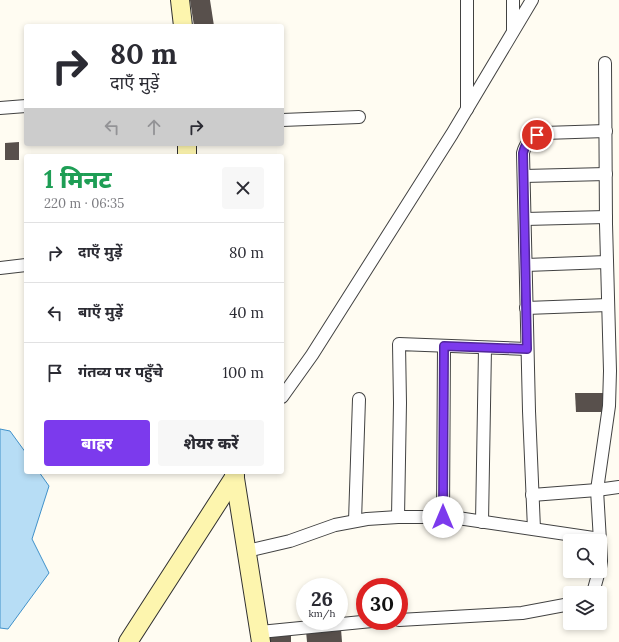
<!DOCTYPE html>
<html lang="hi">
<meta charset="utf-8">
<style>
:root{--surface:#fff;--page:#f7f7f7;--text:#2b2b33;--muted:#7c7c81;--line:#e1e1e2;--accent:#7c3aed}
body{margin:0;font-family:Lora,"Noto Sans Devanagari",serif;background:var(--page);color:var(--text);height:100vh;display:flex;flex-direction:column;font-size:15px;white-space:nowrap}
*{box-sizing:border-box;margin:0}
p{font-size:13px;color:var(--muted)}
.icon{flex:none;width:22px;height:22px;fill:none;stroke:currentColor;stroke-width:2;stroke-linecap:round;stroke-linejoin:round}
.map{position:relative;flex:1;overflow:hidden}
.drawer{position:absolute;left:24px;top:154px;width:260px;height:320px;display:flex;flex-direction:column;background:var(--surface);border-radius:4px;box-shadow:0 2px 6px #0003}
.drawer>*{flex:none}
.hud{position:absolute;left:24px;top:24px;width:260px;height:122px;border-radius:4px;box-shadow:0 2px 6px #0003;background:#fff;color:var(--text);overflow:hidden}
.buttons{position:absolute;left:563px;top:534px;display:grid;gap:8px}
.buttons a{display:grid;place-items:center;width:44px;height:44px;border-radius:4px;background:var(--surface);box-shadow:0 2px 6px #0003;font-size:20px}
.speed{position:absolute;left:296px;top:578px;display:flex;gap:8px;font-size:20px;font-weight:700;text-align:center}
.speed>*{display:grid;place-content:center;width:52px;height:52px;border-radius:50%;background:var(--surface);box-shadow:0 2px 6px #0003;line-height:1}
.speed small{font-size:10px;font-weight:400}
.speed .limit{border:6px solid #d22;background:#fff;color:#111}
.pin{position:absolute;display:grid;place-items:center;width:34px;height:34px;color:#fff;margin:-17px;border:2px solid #fff;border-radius:50%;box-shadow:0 1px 4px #0007}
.me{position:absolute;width:44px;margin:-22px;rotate:0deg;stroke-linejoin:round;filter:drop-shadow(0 0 3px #0008)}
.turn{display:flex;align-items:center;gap:14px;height:84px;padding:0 20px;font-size:18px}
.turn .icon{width:52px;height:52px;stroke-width:2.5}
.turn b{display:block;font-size:28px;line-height:34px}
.lanes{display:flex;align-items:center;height:38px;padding:0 20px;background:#0003;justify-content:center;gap:20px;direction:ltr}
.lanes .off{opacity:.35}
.round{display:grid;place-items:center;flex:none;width:42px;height:42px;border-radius:4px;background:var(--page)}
.head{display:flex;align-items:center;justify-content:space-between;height:68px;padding:0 20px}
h1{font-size:24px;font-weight:800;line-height:30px;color:#1e9e55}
.button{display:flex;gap:8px;margin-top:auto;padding:8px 20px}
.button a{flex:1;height:46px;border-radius:4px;background:var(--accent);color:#fff;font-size:16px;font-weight:800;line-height:46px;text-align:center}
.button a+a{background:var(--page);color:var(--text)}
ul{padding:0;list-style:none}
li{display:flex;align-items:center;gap:12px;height:60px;padding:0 20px;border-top:1px solid var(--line)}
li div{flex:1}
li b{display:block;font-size:15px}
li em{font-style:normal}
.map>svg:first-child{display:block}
</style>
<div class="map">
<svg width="619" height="642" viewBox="0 0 619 642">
<rect width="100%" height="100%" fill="#fffcf2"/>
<!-- water -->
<polygon fill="#b7ddf5" stroke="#4091ca" points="0,429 10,431 26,453 26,472 39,472 49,486 32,539 49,573 8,629 0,628"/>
<!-- building -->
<g fill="#58504c">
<polygon points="190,0 210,0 214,26 194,26"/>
<polygon points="19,142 19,160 5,160 5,143"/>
<polygon points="575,393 604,393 604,412 576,412"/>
<polygon points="341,629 342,642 307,642 306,631"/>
<polygon points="291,631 291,642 267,642 267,632"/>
</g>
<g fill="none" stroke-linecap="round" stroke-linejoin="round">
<defs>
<g id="street">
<polyline points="467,0 467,109"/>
<polyline points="513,30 513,0"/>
<polyline points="0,108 26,106"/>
<polyline points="282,120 359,117"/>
<polyline points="524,176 606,174"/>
<polyline points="525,219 606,217"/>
<polyline points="526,265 607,262"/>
<polyline points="0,268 26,265"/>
<polyline points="526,308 608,305"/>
<polyline points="282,397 312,355 452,134 532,0"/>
<polyline points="532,495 597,490 619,487"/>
<polyline points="398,517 400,403 399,344 527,349"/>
<polyline points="443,517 444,346"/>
<polyline points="355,521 359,399"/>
<polyline points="482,522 485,348"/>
<path d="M534,529L529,411L523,153C526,141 533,136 544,133L606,131"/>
<polyline points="600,541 597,490 609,406 610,371 606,224 605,63"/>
<polyline points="600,543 601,561 600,568"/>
<polyline points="247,551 290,541 335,525 367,519 398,517 451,517 600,539"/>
<polyline points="591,593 594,589 599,571"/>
<polyline points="399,620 522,613 570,604"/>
<polyline points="260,632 372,621"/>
</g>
<g id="secondary">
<polyline points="180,0 183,26"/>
<polyline points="187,144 187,156"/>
<polyline points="234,472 261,642"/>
<polyline points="128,642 235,476"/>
</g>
</defs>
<!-- street casing -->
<use href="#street" stroke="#424242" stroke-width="14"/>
<!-- secondary casing -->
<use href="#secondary" stroke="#313131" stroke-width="20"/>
<!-- street -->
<use href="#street" stroke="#fff" stroke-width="12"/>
<!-- secondary -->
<use href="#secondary" stroke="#fdf5ae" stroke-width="18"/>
</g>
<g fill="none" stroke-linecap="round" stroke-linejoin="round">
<defs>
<path id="route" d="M443,517L444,346L527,349L523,153C525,144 529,140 537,135"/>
</defs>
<!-- route casing -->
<use href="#route" stroke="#51269a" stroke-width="10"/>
<!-- route -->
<use href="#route" stroke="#7c3aed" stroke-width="7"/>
</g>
</svg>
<div class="buttons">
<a><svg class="icon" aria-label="search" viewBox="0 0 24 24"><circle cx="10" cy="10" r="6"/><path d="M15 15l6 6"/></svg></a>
<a><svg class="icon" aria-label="layers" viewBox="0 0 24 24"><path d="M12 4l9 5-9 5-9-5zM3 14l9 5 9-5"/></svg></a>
</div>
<div class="speed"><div>26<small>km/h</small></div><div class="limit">30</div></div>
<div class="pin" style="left:537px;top:135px;background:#d93025"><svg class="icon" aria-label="arrive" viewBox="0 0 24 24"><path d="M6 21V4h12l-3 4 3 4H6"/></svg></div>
<svg class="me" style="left:443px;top:517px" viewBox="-20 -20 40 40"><circle r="19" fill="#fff"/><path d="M0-13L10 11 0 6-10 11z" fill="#7c3aed"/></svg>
<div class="hud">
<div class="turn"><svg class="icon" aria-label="right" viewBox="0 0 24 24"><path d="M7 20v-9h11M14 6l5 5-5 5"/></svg><div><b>80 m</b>दाएँ मुड़ें</div></div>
<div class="lanes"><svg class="icon off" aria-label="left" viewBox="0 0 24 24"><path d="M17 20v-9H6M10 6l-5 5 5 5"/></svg><svg class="icon off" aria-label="ahead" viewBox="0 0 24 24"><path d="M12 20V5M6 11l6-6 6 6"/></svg><svg class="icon" aria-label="right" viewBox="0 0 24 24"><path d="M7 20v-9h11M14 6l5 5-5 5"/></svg></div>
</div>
<section class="drawer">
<div class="head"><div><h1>1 मिनट</h1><p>220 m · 06:35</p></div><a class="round"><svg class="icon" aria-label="close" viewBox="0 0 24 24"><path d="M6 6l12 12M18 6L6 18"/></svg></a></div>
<ul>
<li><svg class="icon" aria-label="right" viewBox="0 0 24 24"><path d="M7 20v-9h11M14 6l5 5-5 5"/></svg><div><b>दाएँ मुड़ें</b></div><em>80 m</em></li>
<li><svg class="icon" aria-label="left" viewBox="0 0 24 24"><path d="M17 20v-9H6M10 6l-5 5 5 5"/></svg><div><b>बाएँ मुड़ें</b></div><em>40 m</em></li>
<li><svg class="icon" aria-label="arrive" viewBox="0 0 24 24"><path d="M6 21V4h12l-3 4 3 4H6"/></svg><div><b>गंतव्य पर पहुँचे</b></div><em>100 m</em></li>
</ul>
<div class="button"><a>बाहर</a><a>शेयर करें</a></div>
</section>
</div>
